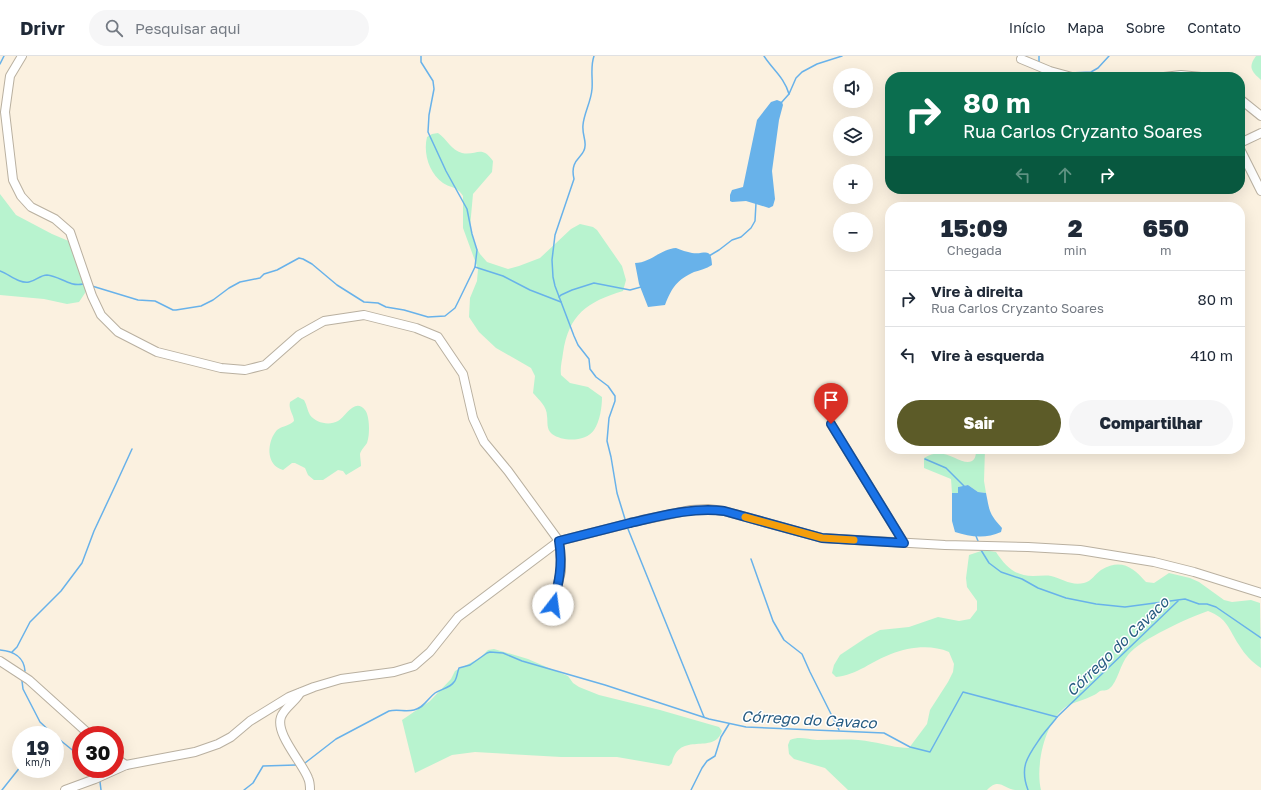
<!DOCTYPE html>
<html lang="pt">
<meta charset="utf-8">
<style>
:root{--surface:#fff;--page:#f6f6f7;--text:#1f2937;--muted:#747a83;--line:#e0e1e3;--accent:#5c5b28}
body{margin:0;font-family:"Golos Text",sans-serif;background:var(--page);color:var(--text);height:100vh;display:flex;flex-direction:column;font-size:15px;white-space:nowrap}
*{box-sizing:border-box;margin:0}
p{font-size:13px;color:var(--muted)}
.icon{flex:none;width:22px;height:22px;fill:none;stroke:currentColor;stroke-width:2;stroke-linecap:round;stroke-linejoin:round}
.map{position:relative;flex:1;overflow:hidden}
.panel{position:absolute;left:885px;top:146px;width:360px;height:252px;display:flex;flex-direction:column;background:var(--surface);border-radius:16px;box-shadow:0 4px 16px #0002}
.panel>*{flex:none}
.hud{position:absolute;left:885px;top:16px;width:360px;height:122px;border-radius:16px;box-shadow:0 4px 16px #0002;background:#0b6e4f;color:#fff;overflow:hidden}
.controls{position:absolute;left:833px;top:12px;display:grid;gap:8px}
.controls a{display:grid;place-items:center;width:40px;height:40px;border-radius:50%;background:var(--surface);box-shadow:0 4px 16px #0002;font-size:20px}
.speed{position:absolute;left:12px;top:670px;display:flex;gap:8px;font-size:20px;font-weight:700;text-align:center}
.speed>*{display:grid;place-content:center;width:52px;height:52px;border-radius:50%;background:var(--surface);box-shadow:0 4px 16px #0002;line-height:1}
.speed small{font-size:10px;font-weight:400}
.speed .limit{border:6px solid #d22;background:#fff;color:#111}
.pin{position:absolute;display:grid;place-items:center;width:34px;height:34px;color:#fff;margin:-41px -17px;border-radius:50% 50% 50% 0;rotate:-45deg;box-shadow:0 0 4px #0007}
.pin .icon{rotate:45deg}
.me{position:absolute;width:44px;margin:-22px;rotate:15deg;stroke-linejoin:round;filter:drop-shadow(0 0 3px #0008)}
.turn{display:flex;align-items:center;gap:14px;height:84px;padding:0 12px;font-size:18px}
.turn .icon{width:52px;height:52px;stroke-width:2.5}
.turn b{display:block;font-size:28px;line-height:34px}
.lanes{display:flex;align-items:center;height:38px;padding:0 12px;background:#0003;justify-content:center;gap:20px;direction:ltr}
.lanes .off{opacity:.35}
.eta{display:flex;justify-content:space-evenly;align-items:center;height:68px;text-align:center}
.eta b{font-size:24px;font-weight:800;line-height:28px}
.button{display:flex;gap:8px;margin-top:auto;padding:8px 12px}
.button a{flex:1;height:46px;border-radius:24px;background:var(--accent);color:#fff;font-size:16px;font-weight:800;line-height:46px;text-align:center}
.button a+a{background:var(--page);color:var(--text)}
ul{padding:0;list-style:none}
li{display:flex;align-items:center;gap:12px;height:56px;padding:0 12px;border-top:1px solid var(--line)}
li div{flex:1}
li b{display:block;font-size:15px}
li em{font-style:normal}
header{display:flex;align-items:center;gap:24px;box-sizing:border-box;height:56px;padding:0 20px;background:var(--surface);border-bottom:1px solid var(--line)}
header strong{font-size:19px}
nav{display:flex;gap:22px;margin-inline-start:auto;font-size:14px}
.search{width:280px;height:36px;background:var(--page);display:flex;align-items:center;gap:10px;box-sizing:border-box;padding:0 14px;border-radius:22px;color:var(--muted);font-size:15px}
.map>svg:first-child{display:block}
</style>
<header>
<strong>Drivr</strong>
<div class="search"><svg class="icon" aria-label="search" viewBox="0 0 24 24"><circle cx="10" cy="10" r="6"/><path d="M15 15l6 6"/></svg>Pesquisar aqui</div>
<nav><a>Início</a><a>Mapa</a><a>Sobre</a><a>Contato</a></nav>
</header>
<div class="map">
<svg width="1261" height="734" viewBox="0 0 1261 734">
<rect width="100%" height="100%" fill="#fbf1e0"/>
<!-- green -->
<g fill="#b8f3cf">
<path d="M1256,0H1261V24C1251,15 1248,11 1256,0Z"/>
<path d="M438,77C447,83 451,94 462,97C477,100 481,88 493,105L492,116L473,138L470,171L475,189L480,198L487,206L508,213L519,210L540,202L571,173L580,168L593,171L597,174L622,210L626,224L623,235C587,246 569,258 563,297C562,305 560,311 561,319L570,327L588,331L602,341C602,351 600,365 594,374C586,386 563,386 552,378C546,373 548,366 547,360C547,350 539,344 533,337L535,320L531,312L496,292L479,276L469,261L470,242L477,225L478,213L463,172V140C456,129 452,133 443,127C429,117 423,97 427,81L432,78Z"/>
<polygon points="0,138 16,159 52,178 71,186 85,226 85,237 79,246 67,248 44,243 0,239"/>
<path d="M298,341L304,344C307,349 307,354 310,359C316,367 329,370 338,365C345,361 355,341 365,354C370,360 370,380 367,387C365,390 361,394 360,398C360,401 361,406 361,410L346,419L343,415L338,414L323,424H314L308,419L305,412L295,407H292L283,414C265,409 267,385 277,374C282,370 289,370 294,365C294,359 288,353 290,346Z"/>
<path d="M976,393H985L984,425L986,437L978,436L968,429L958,431V437H952L951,423L924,412V402C945,388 961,411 972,405C976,403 976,397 976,393Z"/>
<path d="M984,494L996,496C1006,511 1015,520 1033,520C1039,520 1046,519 1051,520C1063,523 1071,530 1084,527C1092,525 1095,518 1101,514C1121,502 1133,511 1146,526L1154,527L1169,517L1190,522L1199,526L1224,544L1232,546L1251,544L1260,547L1261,612C1252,606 1245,599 1239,589C1228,572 1228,563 1208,555C1188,562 1141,583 1128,599C1120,608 1118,626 1109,633C1106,635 1103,634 1100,635C1097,637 1095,639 1092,640C1084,644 1075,646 1067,650C1045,664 1035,710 1041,734C1032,734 1023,734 1015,734C1004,733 999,721 987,734H848L825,712L794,703L789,698L788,689L790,684C799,680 807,683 817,684C835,684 854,682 872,686C885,688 896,692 909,692L927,668L930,654L948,626L953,616L954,608L949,596C931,588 909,591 891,598C872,605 857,619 836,621L832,617L834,609L840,599L867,581L880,574L909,571L938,561L959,565L970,563L977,554V545L967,531L966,522L969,499Z"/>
<path d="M494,593L528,603L551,613L568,620L573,627L579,631L599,639L660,654L719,671L722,675C714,700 679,674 672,707L669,710L617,701H561L475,696L452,699L415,717L402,664L430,645L451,623L455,615L480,602L488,594Z"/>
</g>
<!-- water -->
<g fill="#68b2ea">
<polygon points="777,44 782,46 783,49 779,64 772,115 775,143 773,150 769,152 746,145 732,146 730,145 730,139 732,134 743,131 757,64 771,46"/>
<path d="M676,192C681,194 687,196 692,197C705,199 711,190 712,209C706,213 700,214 694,216C677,224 672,231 665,249L648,251L639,228L635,207C650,207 661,193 676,192Z"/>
<path d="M968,429L978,436L986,437C990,457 989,457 1002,472L1001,476C986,483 970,481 955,476L952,465V437H958V431Z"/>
</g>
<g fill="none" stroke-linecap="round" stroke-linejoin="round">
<!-- stream -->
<g stroke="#68b2ea" stroke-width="1.5">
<path d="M594,0C590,11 593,22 592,33C591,46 584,57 583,69C582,78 586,84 585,90C585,102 569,102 574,123L555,179L552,204L553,221L555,230L574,280L578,289L589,303L590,313L596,321L608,330L615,340V345L609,362L607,385L611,401L617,437L625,463"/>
<path d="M764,0C773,14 784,21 789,38"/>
<polyline points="1039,0 1039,6"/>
<polyline points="0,8 4,0"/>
<polyline points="1041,16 1043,21"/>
<polyline points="1070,17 1091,16 1098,12 1109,0"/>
<polyline points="781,47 789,38 796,22 802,16 817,8 842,0"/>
<polyline points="709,200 719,194 732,184 741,181 751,172 755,165 756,147"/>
<polyline points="475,211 503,220 530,234 561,246"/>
<path d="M0,215C9,218 19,228 29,226C36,225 40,219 47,219C60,220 69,231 83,228"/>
<polyline points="92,230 138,244 155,245 173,254 176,254 201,250 213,244 229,232 240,226 260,222 264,218 277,214 299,202 303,203 312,208 337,229 364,246 378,247 386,251 404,254 428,261 445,260 455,252 458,246 475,211 477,194 472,178 467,153 446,115 428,76 429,59 434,33 433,25 421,6 421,0"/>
<polyline points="559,241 561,239 572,234 594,227 630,234 641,231"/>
<polyline points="925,403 946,412 964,430"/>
<polyline points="628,473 704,661"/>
<polyline points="976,480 978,485"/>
<polyline points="981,494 989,507 1001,516 1022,523 1038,532 1066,542 1096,548 1125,551 1185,543 1199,548 1207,548 1216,551 1261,582"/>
<polyline points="751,503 773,565 784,584 802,598 810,616 839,674"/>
<path d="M0,594C13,595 24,601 25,615"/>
<polyline points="12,596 17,591 30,566 61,535 82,507 94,475 116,428 132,393"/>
<polyline points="22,625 23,633 40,666 54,679"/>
<polyline points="43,679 47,673"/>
<polyline points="55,680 81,701"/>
<path d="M305,707L336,683L389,655C397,653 406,656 414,654C424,652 427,643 435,637C441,633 450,632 454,626C457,623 457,617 459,612L470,609L487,597L490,596L503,597L522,605L605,629L709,663L746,671L884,677L910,691L930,696L963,636L1057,661"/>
<polyline points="94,713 98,717"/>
<polyline points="100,726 101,734"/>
<polyline points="2,734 21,710"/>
<polyline points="244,734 253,727 263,710 296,709"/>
<polyline points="691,734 702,712 707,705 715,700 721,681 729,668"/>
<path d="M1028,734C1019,710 1028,700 1041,681C1046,674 1052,668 1057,661L1178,545"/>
</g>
<defs>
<g id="minor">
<polyline points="22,0 10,20 5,56 13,124 21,140 31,151 55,163 70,176 92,240 101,259 118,276 157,296 221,312 245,314 265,309 299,279 324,265 364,259 416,272 438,281 463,318 473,362 484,386 508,415 559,485 561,503 561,515 553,549"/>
<polyline points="1021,3 1050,15 1072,21"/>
<polyline points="1164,21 1181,19 1201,21"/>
<polyline points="1240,43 1261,60"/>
<polyline points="1240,87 1261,77"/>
<polyline points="1240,93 1261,135"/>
<polyline points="831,368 904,487"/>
<polyline points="0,605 29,624 90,679"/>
<path d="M300,637C296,645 284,652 281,661C275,678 302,706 308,722C310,726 310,730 310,734"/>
<polyline points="115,702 126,709"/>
<polyline points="65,734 95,723 126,709 195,696 218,688 231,681 250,665 289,641 314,631 341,623 394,616 414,610 430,596 458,561 559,485 642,464 691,454 708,453 724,455 822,482 945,489 1028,491 1080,494 1154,506 1194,516 1261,537"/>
</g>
</defs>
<!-- minor casing -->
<use href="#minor" stroke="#b9b0a0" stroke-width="10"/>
<!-- minor -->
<use href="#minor" stroke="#fff" stroke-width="8"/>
</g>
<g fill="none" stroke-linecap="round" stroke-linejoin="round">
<defs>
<path id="route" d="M553,549C559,527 563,508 559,485C583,479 606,473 630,467C661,460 692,451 724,455L822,482L904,487L831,368"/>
</defs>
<!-- route casing -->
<use href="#route" stroke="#114b97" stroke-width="10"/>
<!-- route -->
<use href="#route" stroke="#1a73e8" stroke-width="7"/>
<!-- slow -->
<polyline stroke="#f59e0b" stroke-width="7" points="745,461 822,482 854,484"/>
</g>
<g text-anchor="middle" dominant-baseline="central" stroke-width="3" stroke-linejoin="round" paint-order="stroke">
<!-- water labels -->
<g font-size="15" font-style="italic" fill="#265b81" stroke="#fff">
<text transform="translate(1117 590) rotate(-44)">Córrego do Cavaco</text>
<text transform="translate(809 663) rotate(3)">Córrego do Cavaco</text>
</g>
</g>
</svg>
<div class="controls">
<a><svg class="icon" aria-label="sound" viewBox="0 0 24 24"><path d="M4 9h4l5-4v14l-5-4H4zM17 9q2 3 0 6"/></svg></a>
<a><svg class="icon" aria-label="layers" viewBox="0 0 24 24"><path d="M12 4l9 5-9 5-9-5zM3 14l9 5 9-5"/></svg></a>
<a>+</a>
<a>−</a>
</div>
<div class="speed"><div>19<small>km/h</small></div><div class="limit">30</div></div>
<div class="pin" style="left:831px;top:368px;background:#d93025"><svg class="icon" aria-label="arrive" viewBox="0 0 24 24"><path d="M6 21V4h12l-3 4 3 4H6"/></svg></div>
<svg class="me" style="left:553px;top:549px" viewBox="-20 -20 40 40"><circle r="19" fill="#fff"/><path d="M0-13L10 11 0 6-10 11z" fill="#1a73e8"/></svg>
<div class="hud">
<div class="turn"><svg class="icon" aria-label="right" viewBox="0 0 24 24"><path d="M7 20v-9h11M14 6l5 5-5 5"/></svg><div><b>80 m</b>Rua Carlos Cryzanto Soares</div></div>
<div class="lanes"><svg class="icon off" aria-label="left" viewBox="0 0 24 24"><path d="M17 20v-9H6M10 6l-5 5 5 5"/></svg><svg class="icon off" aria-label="ahead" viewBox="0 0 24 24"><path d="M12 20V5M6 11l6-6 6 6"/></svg><svg class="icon" aria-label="right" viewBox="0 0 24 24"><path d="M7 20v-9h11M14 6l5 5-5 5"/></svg></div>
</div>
<section class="panel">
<div class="eta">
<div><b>15:09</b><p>Chegada</p></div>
<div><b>2</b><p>min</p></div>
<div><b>650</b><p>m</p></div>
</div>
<ul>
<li><svg class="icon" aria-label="right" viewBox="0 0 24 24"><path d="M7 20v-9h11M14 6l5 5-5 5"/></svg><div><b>Vire à direita</b><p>Rua Carlos Cryzanto Soares</p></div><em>80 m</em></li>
<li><svg class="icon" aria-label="left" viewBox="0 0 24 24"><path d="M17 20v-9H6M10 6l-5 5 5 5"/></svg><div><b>Vire à esquerda</b></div><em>410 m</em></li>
</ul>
<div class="button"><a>Sair</a><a>Compartilhar</a></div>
</section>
</div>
